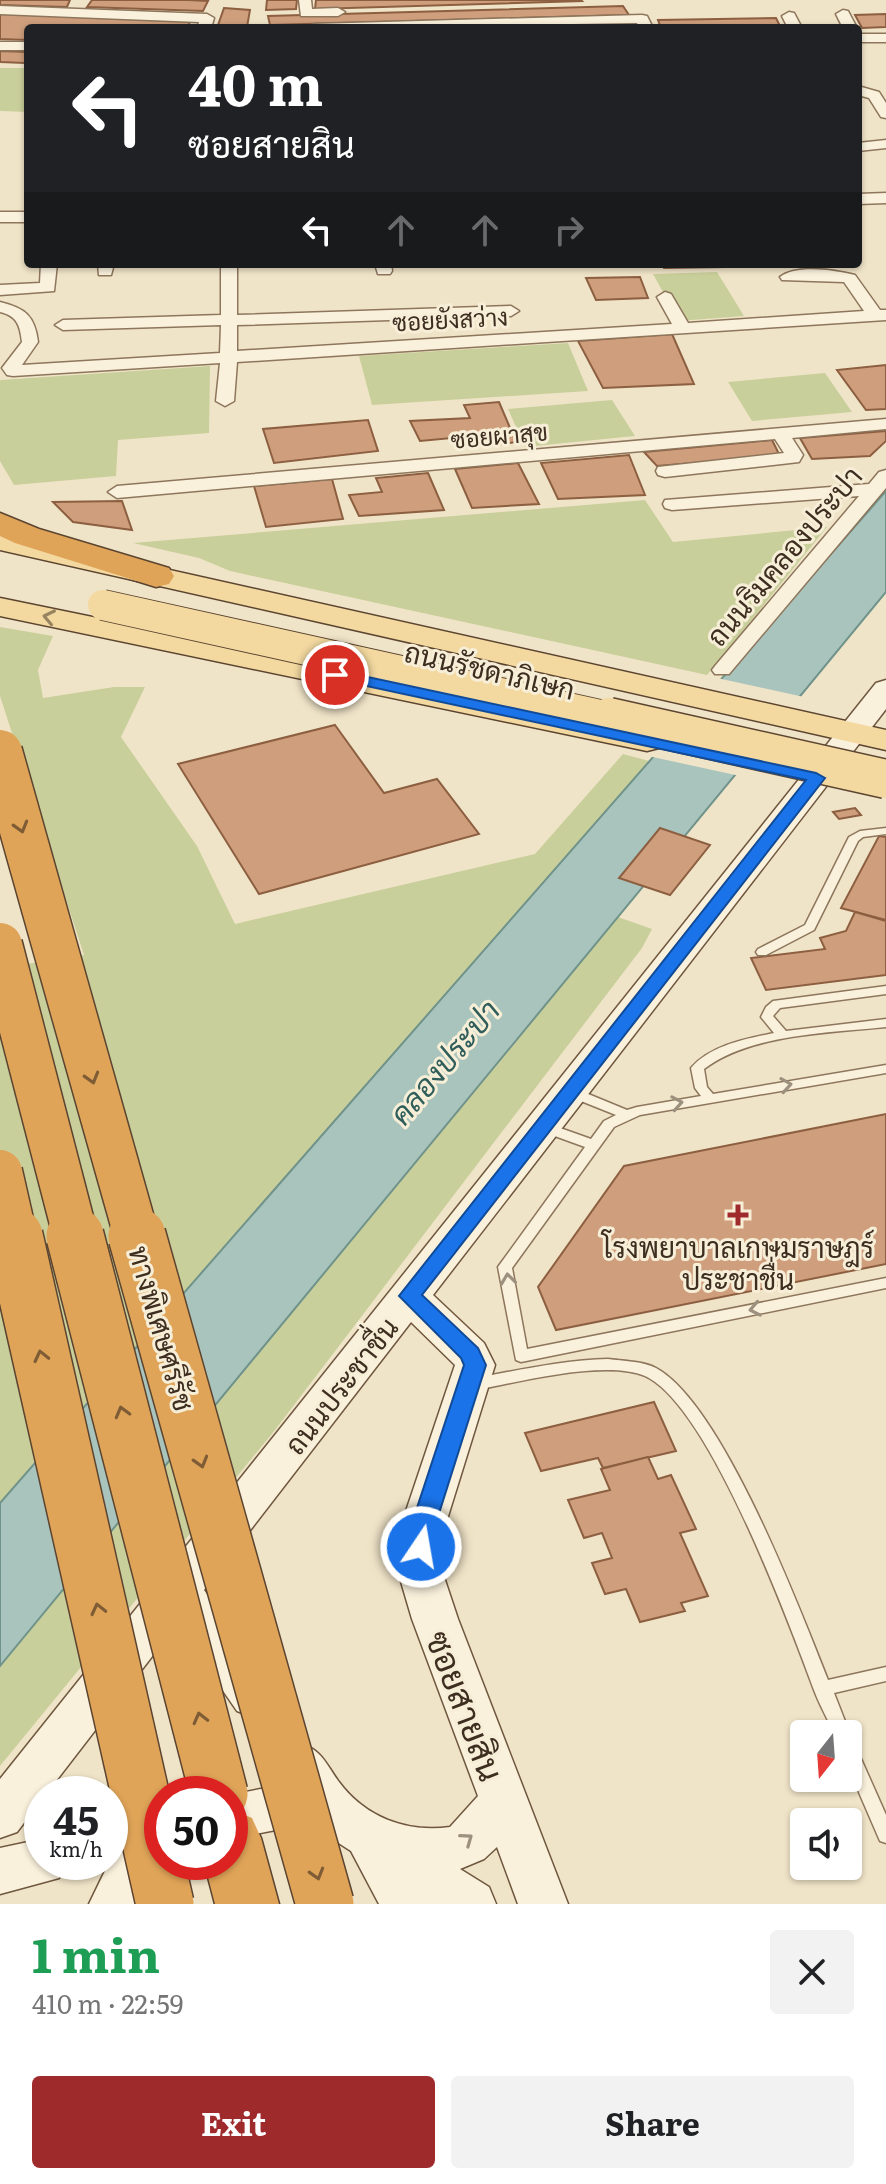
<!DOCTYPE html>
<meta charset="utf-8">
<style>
:root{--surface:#fff;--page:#f2f2f2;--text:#202124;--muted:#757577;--accent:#9e2a2b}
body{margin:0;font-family:Literata,Sarabun,serif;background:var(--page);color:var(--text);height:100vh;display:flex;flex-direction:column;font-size:30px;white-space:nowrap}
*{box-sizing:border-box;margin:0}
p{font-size:26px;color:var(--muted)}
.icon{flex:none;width:44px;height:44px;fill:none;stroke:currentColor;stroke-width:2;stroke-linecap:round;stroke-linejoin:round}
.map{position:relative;height:1904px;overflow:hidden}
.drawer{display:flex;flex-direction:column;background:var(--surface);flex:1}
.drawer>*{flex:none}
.guide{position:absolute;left:24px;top:24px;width:838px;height:244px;border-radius:8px;box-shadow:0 2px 6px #0004;background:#202124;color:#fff;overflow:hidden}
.needle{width:52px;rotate:197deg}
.tools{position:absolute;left:790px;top:1720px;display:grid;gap:16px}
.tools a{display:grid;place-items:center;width:72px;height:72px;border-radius:8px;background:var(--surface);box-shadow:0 2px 6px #0004;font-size:40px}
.speed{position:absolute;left:24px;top:1776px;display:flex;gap:16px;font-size:40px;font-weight:700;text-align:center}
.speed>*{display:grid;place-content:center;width:104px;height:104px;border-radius:50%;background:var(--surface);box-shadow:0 2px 6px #0004;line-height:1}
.speed small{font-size:20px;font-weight:400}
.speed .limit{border:12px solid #d22;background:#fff;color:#111}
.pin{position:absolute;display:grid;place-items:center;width:68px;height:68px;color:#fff;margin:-34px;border:4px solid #fff;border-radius:50%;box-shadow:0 2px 8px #0007}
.me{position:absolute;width:88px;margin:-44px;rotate:12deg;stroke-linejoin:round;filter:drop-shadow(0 0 6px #0008)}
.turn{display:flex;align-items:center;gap:28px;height:168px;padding:0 32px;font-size:36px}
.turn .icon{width:104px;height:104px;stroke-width:2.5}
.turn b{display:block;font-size:56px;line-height:68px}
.lanes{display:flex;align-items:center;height:76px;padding:0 32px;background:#0003;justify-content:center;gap:40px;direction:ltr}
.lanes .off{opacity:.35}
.round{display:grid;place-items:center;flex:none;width:84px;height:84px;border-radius:8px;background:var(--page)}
.summary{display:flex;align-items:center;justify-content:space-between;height:136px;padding:0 32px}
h1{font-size:48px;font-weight:700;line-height:60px;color:#1e9e55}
.cta{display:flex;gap:16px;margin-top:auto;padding:16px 32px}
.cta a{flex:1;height:92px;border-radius:8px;background:var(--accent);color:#fff;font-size:32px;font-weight:700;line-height:92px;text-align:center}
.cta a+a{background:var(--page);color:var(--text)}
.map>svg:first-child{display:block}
</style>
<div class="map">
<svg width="886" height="1904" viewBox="0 0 886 1904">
<rect width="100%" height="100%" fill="#f0e4c8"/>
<!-- green -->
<g fill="#c9cf9b">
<polygon points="0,68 28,68 28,112 0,111"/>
<polygon points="717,272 744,316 679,321 653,274"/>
<polygon points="568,343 588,391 372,405 359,356"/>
<polygon points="210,366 209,433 118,440 116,476 14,485 0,461 0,380"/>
<polygon points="825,373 852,412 752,421 728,382"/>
<polygon points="612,400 635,436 525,447 508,409"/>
<polygon points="645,500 673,542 827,527 707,675 230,571 199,558 133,543"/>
<polygon points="0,627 53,636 38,670 43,698 114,687 145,687 121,737 197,846 235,924 535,854 623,754 649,761 0,1503 0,968 84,955 0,696"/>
<polygon points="618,917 652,929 642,948 275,1430 0,1766 0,1666"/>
</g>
<!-- water -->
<polygon fill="#a9c4bc" stroke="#6f938a" stroke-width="2" points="886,491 886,592 0,1666 0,1503"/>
<!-- pier -->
<polygon fill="#f0e4c8" points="717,678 804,697 740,776 648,756"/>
<!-- building -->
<g fill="#cf9f7d" stroke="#8d5f41" stroke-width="2">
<polygon points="0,0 70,0 67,7 0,5"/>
<polygon points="92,0 188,0 208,1 203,11 87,7"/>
<polygon points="267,0 297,0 296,9 266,10"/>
<polygon points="316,0 581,0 582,1 315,9"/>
<polygon points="623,6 629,15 270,25 268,16"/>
<polygon points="224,8 250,10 247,27 300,28 217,28"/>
<polygon points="0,13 191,20 187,28 28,28 28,40 0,39"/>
<polygon points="886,14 886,27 862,28 855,15"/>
<polygon points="776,18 781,28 661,28 658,20"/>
<polygon points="629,24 631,28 507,27"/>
<polygon points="0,51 28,52 28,59 25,63 0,62"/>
<polygon points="662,264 724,264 725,267 664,268"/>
<polygon points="736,264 815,264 816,265 738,267"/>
<polygon points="640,277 648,298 596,300 586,278"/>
<polygon points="672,334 694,384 603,388 578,341"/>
<polygon points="886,365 886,409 866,410 837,370"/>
<polygon points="499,402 516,442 489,446 484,435 420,441 410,421 470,418 464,405"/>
<polygon points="368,420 378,451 274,463 263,429"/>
<polygon points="886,431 886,441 870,456 812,459 800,438"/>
<polygon points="772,440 780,456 657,466 644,452"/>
<polygon points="629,455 645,495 558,499 541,463"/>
<polygon points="518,463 539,504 472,508 455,469"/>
<polygon points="428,473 444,510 359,516 349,495 382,492 376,478"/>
<polygon points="332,479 343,519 266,527 254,486"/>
<polygon points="122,501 132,530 73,522 53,502"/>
<polygon points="335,725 384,793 437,779 479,834 259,894 178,764"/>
<polygon points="855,808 861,815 839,819 833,812"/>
<polygon points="660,828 710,845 670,895 619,878"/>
<polygon points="879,836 886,837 886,920 841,908"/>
<polygon points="855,912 886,921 886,975 766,990 751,958 825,949 820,938 846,931"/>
<polygon points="886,1114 886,1264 556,1330 538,1287 624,1166"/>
<polygon points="654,1402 676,1451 603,1468 598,1458 541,1471 525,1433"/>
<polygon points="648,1457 658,1479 671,1475 696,1529 680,1533 708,1596 681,1603 685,1611 640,1622 626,1589 605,1594 592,1563 612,1558 602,1533 584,1538 568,1500 610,1490 601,1469"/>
</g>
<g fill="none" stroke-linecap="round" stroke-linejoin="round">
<defs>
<g id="lane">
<polygon points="886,828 886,834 863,837 858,841 814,930 766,955 758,955 756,952 758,949 805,925 849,837 860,831"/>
<path d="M886,986V994L780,1008L773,1016L786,1031L886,1019V1027C829,1033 750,1034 704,1069L707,1087L713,1094L886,1065V1073L640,1115L614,1127L512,1268L527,1349L886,1278V1288L521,1362L516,1360L498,1267L585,1147L541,1131L539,1128L541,1125L546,1123L591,1139L604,1121L616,1115L566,1095L565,1092L566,1089H576L627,1110L637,1107L701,1096L695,1088L691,1068C711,1045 746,1039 774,1033L761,1017L766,1007L773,1001Z"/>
<path d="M608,1359C623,1361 642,1361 656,1368C722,1404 799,1607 828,1680L886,1667V1681L834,1693L850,1734L848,1739V1734H834C828,1719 819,1704 814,1690C789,1623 709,1405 645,1376C606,1359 518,1382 476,1390L471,1388L469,1384L471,1380L476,1378C520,1370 563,1360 608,1359Z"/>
<polygon points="848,1741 854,1743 886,1815 886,1843 880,1841 848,1767"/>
</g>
<g id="street">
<polygon points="299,0 311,0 312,9 338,8 345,12 338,16 301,16"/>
<polygon points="0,6 207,14 214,18 211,28 197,28 199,22 0,14"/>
<polygon points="843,10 848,11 857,28 843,28 836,14"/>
<polygon points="789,12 794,13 802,28 788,28 782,16"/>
<polygon points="642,15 647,16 653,28 639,28 637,23 307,28 314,24"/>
<rect x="858" y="34" width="28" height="8"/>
<rect x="0" y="42" width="28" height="8"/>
<polygon points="858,86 879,92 886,103 886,118 881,117 869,98 858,95"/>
<polygon points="886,140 886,148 858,151 858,143"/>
<polygon points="886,193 886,203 858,204 858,194"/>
<rect x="0" y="212" width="28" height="10"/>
<polygon points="41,264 57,264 54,291 0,295 0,285 40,283"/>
<polygon points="98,264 114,264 111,275 99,275"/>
<path d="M221,264H237V315L511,306L519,311L511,316L237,325V351L672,324L657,297L665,292L671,294L688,323L864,311L844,282L782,280L780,277C796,264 835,270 855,275L880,310H886V320L237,362L234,401L225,406L216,401L220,363L13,376L7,375L2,368L22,342C20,325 17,316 0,312V302C25,308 35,316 38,342L22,365L220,353L221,325L63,330L55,325L63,320L221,315Z"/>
<polygon points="375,264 391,264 392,271 390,274 378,274"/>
<polygon points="886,419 886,429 792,438 803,455 799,462 665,477 658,475 656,471 658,467 784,453 775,439 117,498 108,492 117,486"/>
<polygon points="886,470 886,488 729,674 715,674 712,670 715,666 859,496 672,510 665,508 663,504 665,500 869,484 879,472"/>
</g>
<g id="secondary">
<path d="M886,680V709L433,1295L484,1343L495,1365L445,1526L441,1568L458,1619L568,1904H518L497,1847L484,1859L460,1869L489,1887L496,1904H379L351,1851L320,1831L312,1834L286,1828L230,1839V1795L287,1784L276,1764L283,1749L300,1743C323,1751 325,1763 339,1782C365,1817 406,1833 450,1827L478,1796L412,1619L397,1568L401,1526L455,1365L411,1322L204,1590L269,1683L276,1697L269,1711L253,1717L237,1711L177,1624L46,1794H42V1799L17,1832L0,1838V1779L876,683Z"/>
<polygon points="162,1819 162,1862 173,1862 140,1904 89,1904 105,1871 93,1866 91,1862 110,1862 110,1827"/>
<polygon points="42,1839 42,1862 67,1862 59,1878 0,1894 0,1848"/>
</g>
<g id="primary">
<polygon points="0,532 886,730 886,750 0,550"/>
<polygon points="0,598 647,731 659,734 664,741 659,748 647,751 0,616"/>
</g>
<g id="highway">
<polygon points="0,513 39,529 169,568 174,576 169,584 156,587 15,543 0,536"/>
<polygon points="230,1809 252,1818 261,1838 279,1904 215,1904 204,1862 230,1862"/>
</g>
</defs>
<!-- lane casing -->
<use href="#lane" stroke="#8d765c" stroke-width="3"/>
<!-- street casing -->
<use href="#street" stroke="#8d765c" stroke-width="3"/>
<!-- secondary casing -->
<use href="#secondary" stroke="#6f573f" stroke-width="3"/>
<!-- primary casing -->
<use href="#primary" stroke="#5b4430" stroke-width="3"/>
<!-- highway casing -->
<use href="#highway" stroke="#5b4430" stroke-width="3"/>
<!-- lane -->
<use href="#lane" fill="#faf1dc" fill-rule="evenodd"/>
<!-- street -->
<use href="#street" fill="#faf1dc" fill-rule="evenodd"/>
<!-- secondary -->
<use href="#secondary" fill="#faf1dc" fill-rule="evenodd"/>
<!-- primary -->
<use href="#primary" fill="#f3d9a0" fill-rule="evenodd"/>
<!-- highway -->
<use href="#highway" fill="#e0a458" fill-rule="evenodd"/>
<defs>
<polyline id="primary-bridge-far1" points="103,605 618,719"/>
<polyline id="primary-bridge" points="609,717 886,779"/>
<g id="highway-bridge-far1">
<polyline points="0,752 137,1238"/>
<polyline points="0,945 76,1238"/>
<polyline points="0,1172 15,1238"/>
</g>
<g id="highway-bridge">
<polyline points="14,1236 165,1904"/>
<polyline points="75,1236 219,1794"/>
<polyline points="137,1236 325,1904"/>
</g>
</defs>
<!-- primary-bridge-far1 casing -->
<use href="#primary-bridge-far1" stroke="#5b4430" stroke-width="32" stroke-linecap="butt"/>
<!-- primary-bridge casing -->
<use href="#primary-bridge" stroke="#5b4430" stroke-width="41" stroke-linecap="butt"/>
<!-- highway-bridge-far1 casing -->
<use href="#highway-bridge-far1" stroke="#5b4430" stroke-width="47" stroke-linecap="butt"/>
<!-- highway-bridge casing -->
<use href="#highway-bridge" stroke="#5b4430" stroke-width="60" stroke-linecap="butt"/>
<!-- primary-bridge-far1 -->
<use href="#primary-bridge-far1" stroke="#f3d9a0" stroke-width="30"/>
<!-- primary-bridge -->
<use href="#primary-bridge" stroke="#f3d9a0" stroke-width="38"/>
<!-- highway-bridge-far1 -->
<use href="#highway-bridge-far1" stroke="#e0a458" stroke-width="44"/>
<!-- highway-bridge -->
<use href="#highway-bridge" stroke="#e0a458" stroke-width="57"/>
</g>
<!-- one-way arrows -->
<defs><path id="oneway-chevron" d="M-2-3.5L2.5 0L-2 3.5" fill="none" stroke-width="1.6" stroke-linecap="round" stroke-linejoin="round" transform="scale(2)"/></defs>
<use stroke="#988460" href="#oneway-chevron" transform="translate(49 617) rotate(-168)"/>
<g stroke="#7e5d36">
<use href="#oneway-chevron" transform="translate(21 827) rotate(74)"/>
<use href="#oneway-chevron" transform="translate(92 1078) rotate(74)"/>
<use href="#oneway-chevron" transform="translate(41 1356) rotate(-103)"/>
<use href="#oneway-chevron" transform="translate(122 1412) rotate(-105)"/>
<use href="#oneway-chevron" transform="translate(201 1462) rotate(74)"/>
<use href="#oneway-chevron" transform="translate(98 1609) rotate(-103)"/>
<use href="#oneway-chevron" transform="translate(200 1718) rotate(-104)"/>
<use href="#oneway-chevron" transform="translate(317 1874) rotate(74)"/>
</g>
<g stroke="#9c907e">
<use href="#oneway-chevron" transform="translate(786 1085) rotate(-9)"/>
<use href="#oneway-chevron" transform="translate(677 1103) rotate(-10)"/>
<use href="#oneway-chevron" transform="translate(508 1279) rotate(-97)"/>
<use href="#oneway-chevron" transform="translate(755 1309) rotate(169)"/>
<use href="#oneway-chevron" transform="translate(467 1839) rotate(-36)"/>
</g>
<!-- route -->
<polygon fill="#1a73e8" stroke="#114b97" stroke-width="2" points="335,670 816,773 825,778 422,1295 478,1348 486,1365 435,1526 429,1554 421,1557 413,1554 409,1547 411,1526 464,1365 461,1358 399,1296 806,780 329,678 329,672"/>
<!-- markers -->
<path fill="#9e2a2b" stroke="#f7eed8" stroke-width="3" d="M734 1203h8v8h8v8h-8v8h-8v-8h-8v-8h8z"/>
<g text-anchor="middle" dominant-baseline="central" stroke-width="6" stroke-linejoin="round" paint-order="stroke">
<!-- far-street labels -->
<g font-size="24" fill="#3d2e20" stroke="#f7eed8">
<text transform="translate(450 318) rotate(-3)">ซอยยังสว่าง</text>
<text transform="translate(499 434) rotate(-5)">ซอยผาสุข</text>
</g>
<!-- street labels -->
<g font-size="28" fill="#3d2e20" stroke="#f7eed8">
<text transform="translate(783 555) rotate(-50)">ถนนริมคลองประปา</text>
<text transform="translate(490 669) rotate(13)">ถนนรัชดาภิเษก</text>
<text transform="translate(163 1328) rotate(74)">ทางพิเศษศรีรัช</text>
<text transform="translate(340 1385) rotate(-52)">ถนนประชาชื่น</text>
</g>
<!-- poi labels -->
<g font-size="28" fill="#3d2e20" stroke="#f7eed8">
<text x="738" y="1246">โรงพยาบาลเกษมราษฎร์<tspan x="738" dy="32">ประชาชื่น</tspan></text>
</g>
<!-- water labels -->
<g font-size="30" font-style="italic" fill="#2f5d5a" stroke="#f7eed8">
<text transform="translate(443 1061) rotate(-50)">คลองประปา</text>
</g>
<!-- near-street labels -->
<g font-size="34" fill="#3d2e20" stroke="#f7eed8">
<text transform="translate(467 1705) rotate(69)">ซอยสายสิน</text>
</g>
</g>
</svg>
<div class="tools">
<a><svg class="needle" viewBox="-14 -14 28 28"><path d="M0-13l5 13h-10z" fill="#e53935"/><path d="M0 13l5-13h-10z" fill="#757577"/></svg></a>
<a><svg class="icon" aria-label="sound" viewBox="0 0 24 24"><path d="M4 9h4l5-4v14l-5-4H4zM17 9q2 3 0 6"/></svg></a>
</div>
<div class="speed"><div>45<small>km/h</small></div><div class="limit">50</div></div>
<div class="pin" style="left:335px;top:675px;background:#d93025"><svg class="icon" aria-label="arrive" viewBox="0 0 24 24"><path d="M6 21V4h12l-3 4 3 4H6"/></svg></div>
<svg class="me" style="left:421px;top:1547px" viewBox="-20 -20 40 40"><circle r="17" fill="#1a73e8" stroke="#fff" stroke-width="3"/><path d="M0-11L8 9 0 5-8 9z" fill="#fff"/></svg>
<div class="guide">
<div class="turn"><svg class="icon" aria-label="left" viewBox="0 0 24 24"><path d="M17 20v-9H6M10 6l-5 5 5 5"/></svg><div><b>40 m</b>ซอยสายสิน</div></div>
<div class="lanes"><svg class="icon" aria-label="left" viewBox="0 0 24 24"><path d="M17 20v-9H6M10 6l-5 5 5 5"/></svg><svg class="icon off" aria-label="ahead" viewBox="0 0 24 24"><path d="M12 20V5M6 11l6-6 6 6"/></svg><svg class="icon off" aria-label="ahead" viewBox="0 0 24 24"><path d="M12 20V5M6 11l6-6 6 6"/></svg><svg class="icon off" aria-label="right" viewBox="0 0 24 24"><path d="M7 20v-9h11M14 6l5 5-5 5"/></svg></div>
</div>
</div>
<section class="drawer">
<div class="summary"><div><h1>1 min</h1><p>410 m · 22:59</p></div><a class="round"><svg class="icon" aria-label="close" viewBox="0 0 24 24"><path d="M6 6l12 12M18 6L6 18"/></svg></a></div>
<div class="cta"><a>Exit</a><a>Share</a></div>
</section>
